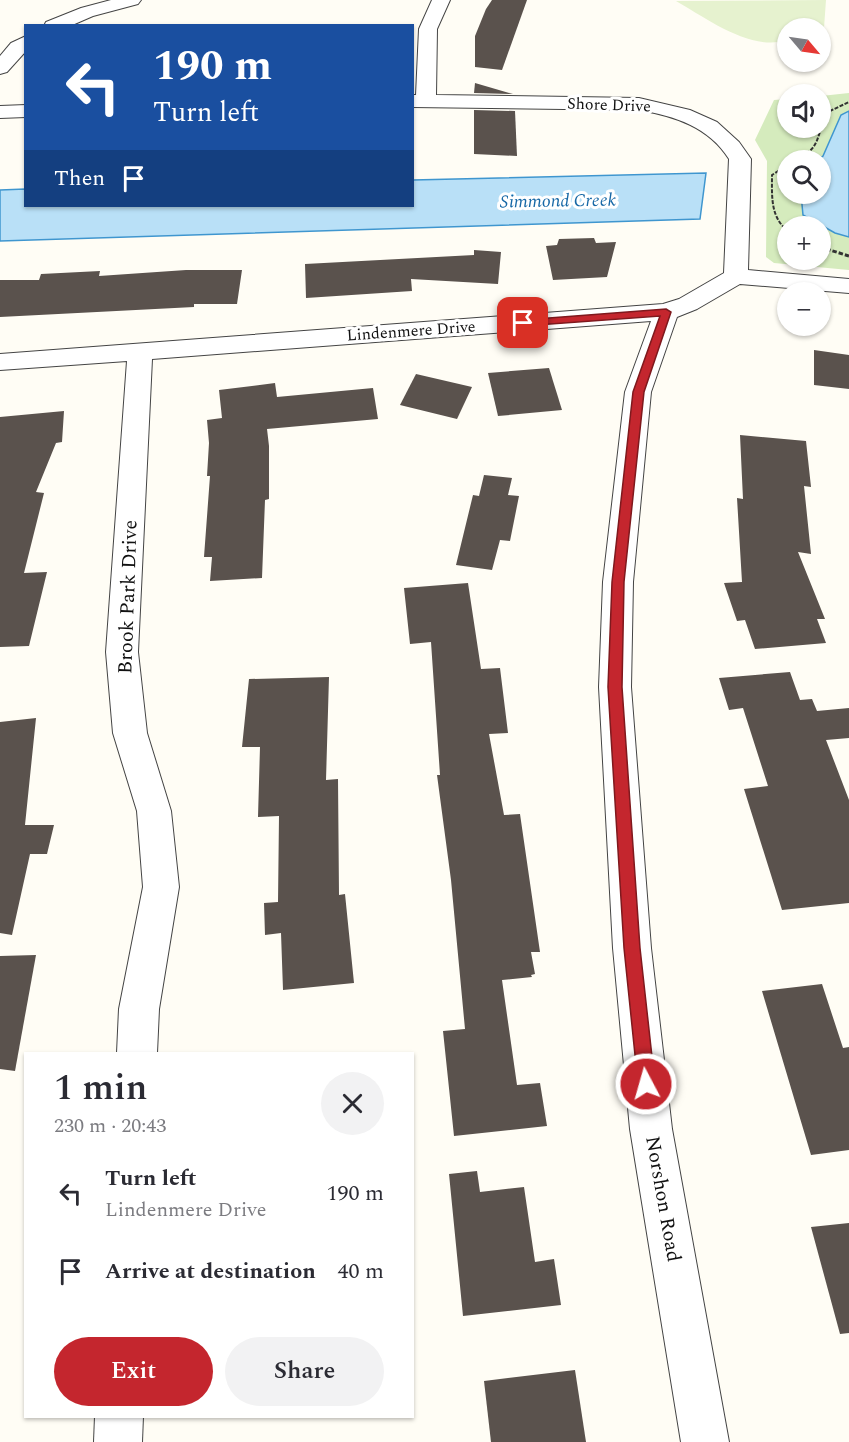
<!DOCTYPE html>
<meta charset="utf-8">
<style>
:root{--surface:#fff;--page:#f2f2f3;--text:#2b2b33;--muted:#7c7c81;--accent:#c4262e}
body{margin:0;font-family:Spectral,serif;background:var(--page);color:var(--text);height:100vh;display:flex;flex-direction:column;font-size:22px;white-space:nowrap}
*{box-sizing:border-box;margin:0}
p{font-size:20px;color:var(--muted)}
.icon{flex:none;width:33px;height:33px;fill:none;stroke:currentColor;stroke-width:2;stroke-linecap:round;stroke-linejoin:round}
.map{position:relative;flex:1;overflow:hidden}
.side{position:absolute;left:24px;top:1052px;width:390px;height:366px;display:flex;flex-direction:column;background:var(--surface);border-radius:0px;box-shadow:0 2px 4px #0004}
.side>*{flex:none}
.banner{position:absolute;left:24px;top:24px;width:390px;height:183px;border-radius:0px;box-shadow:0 2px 4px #0004;background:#1a4fa0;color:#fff;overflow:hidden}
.needle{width:39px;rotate:119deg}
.buttons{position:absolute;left:777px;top:18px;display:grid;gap:12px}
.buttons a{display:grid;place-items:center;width:54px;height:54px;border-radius:50%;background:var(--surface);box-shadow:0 2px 4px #0004;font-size:30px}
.pin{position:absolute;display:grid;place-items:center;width:51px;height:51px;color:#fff;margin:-26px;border-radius:12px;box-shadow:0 3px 9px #0006}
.me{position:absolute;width:66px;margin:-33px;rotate:354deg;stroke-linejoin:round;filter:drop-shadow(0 0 4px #0008)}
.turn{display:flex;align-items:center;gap:21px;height:126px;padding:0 30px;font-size:27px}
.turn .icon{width:78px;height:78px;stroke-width:2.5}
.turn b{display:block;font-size:42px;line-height:51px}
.then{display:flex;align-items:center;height:57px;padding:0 30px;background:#0003;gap:12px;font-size:22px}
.round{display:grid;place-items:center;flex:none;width:63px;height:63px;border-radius:32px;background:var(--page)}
.overview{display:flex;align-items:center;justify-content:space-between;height:102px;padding:0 30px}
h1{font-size:36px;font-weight:600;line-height:45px}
.action{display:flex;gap:12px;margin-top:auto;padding:12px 30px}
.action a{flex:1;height:69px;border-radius:36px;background:var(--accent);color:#fff;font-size:24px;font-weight:600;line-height:69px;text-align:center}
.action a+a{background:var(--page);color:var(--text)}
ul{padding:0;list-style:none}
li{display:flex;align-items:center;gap:18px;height:78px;padding:0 30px}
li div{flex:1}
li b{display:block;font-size:22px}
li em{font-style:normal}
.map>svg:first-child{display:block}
</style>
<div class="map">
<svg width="849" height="1442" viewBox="0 0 849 1442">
<rect width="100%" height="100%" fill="#fffdf5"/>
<!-- green -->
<path fill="#d5ebbd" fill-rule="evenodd" d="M849,93V270L774,263L766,257L767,161L755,140L774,100L787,99L788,128H820L821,96ZM788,160H820V194H788ZM788,226H820V260H788Z"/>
<!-- pitch -->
<path fill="#e6f2cf" d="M826,0L824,28H788L787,40C751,52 706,18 676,1Z"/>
<!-- water -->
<g fill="#b9e0f7" stroke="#3f96cf" stroke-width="1.5">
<polygon points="849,111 849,237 835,233 803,215 801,194 820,194 820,160 818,160 823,156 841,115"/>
<polygon points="706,173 700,219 0,241 0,190 25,189 26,206 412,206 413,180"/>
</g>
<!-- building -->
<g fill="#5a524d">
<polygon points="492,0 527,0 502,70 475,67 475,36 486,9"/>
<polygon points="475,83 513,94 474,93"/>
<polygon points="474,110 515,111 517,156 474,154"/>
<polygon points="594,238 596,243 616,242 607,277 553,280 546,246 557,245 559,239"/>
<polygon points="474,250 501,252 498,284 411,279 412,291 306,298 305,264 474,255"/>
<polygon points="186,270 242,270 237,304 194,304 194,307 0,317 0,280 39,280 41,274 100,271 99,276"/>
<polygon points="814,350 849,355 849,389 814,385"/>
<polygon points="549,368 562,410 498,416 488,373"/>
<polygon points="416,374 472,387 457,419 400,405"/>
<polygon points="275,383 277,397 373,388 378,419 267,429 269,446 269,499 265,500 262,578 210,581 212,557 204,557 210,476 207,476 209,443 207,420 222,418 219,390"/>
<polygon points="64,411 62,442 56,443 36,492 44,493 24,573 47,572 29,646 0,647 0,417"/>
<polygon points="740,435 806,441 811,487 804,486 811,554 798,552 825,619 817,619 826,643 755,649 745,620 737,621 724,583 742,582 737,498 743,499"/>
<polygon points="484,475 512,478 508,495 519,496 510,541 500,540 492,570 456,565 473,495 479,496"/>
<polygon points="468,583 481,669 500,668 508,733 489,734 504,815 520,814 540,952 531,952 535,974 531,975 532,977 502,980 517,1085 540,1083 547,1126 454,1136 443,1031 465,1029 451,880 437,775 440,775 431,642 410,644 404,588"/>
<polygon points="790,672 800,700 812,699 817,711 849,708 849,738 826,740 849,800 849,903 782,910 744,789 768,786 743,708 729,710 719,678"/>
<polygon points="329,677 326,780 338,779 339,895 345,894 354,983 283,990 281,933 265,935 264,903 278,902 279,816 258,817 260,747 242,747 249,679"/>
<polygon points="36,718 25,825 54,825 47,854 30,854 12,935 0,933 0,722"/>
<polygon points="36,955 15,1071 0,1069 0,956"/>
<polygon points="822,984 843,1048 849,1047 849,1150 811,1155 762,991"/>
<polygon points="477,1171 480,1192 524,1187 535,1262 554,1259 561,1305 463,1316 449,1174"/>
<polygon points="849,1223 849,1333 840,1334 811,1227"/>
<polygon points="575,1370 586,1442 491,1442 484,1381"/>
</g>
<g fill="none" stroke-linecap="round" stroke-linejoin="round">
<defs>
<g id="minor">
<polygon points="111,0 141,0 138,4 93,16 70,26 44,26 46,22 81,8"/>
<path d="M432,0H450L437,29L436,95L639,98L690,110L717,122L739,142L751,159L748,270L849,279V293L740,284L697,309L677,317L651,392L633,582L631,687L651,948L672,1129L729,1442H681L630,1129L613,948L599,687L603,582L625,392L651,321L152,359L138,652L147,733L171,811L179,887L159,1009L157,1053H117L119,1009L143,887L137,811L113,733L106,652L127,361L0,370V354L663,304L679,299L724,273L729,159C709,127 675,116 639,110L412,107V95H416L419,29Z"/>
<polygon points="26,36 26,51 7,72 0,74 0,56 11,43"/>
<polygon points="26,105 26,117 0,118 0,106"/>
<polygon points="95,1416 143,1416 142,1442 94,1442"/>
</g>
</defs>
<!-- minor casing -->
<use href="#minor" stroke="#444" stroke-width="2"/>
<!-- path-far1 -->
<g stroke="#333" stroke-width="2" stroke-dasharray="4 1.5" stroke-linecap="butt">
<path d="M797,160C825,145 814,132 830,111L849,102"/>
<path d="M788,165L772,175C772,196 770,217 788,231"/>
</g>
<!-- path -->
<polyline stroke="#333" stroke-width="3" stroke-dasharray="4.5 2" stroke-linecap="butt" points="820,247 849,256"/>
<!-- minor -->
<use href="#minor" fill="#fff" fill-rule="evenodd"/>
</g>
<!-- route -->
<polygon fill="#c4262e" stroke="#7f191e" stroke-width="1.5" points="666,309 671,312 644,392 624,582 622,687 640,948 655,1084 652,1090 646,1093 640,1090 638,1084 624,948 608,687 612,582 633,392 660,316 523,326 518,323 523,320"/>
<g text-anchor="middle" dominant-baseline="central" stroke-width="6" stroke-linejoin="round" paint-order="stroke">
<!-- far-street labels -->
<g font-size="16" fill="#111" stroke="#fff">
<text transform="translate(609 105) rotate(2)">Shore Drive</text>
<text transform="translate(411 331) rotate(-4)">Lindenmere Drive</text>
</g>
<!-- far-water labels -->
<g font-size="18" font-style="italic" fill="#1768a6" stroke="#fff">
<text transform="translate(558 201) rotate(-1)">Simmond Creek</text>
</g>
<!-- street labels -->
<g font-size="20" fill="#111" stroke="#fff">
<text transform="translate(128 597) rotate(-88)">Brook Park Drive</text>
<text transform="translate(663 1199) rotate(80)">Norshon Road</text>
</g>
</g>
</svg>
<div class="buttons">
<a><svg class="needle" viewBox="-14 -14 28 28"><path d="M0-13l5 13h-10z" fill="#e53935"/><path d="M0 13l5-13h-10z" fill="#7c7c81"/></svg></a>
<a><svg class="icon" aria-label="sound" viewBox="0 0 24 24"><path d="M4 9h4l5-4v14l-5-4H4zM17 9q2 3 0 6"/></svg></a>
<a><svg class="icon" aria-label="search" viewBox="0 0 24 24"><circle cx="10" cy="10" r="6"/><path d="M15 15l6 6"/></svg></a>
<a>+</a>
<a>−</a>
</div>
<div class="pin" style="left:523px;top:323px;background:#d93025"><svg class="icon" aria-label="arrive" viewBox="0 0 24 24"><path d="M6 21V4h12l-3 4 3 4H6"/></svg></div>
<svg class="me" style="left:646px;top:1084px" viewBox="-20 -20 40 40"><circle r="17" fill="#c4262e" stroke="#fff" stroke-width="3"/><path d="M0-11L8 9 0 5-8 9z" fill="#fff"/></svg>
<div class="banner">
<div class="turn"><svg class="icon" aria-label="left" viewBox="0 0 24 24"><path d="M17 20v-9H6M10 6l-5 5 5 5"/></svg><div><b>190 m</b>Turn left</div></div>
<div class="then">Then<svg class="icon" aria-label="arrive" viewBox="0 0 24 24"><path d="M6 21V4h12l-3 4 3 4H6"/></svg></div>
</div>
<section class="side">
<div class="overview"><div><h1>1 min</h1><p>230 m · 20:43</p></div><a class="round"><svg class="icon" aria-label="close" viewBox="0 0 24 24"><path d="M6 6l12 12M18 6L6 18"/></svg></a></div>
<ul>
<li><svg class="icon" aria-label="left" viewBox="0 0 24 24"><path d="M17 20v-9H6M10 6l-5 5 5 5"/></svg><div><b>Turn left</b><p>Lindenmere Drive</p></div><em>190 m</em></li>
<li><svg class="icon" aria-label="arrive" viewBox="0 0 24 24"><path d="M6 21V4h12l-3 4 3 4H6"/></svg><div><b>Arrive at destination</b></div><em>40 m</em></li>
</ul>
<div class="action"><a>Exit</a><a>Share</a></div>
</section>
</div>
